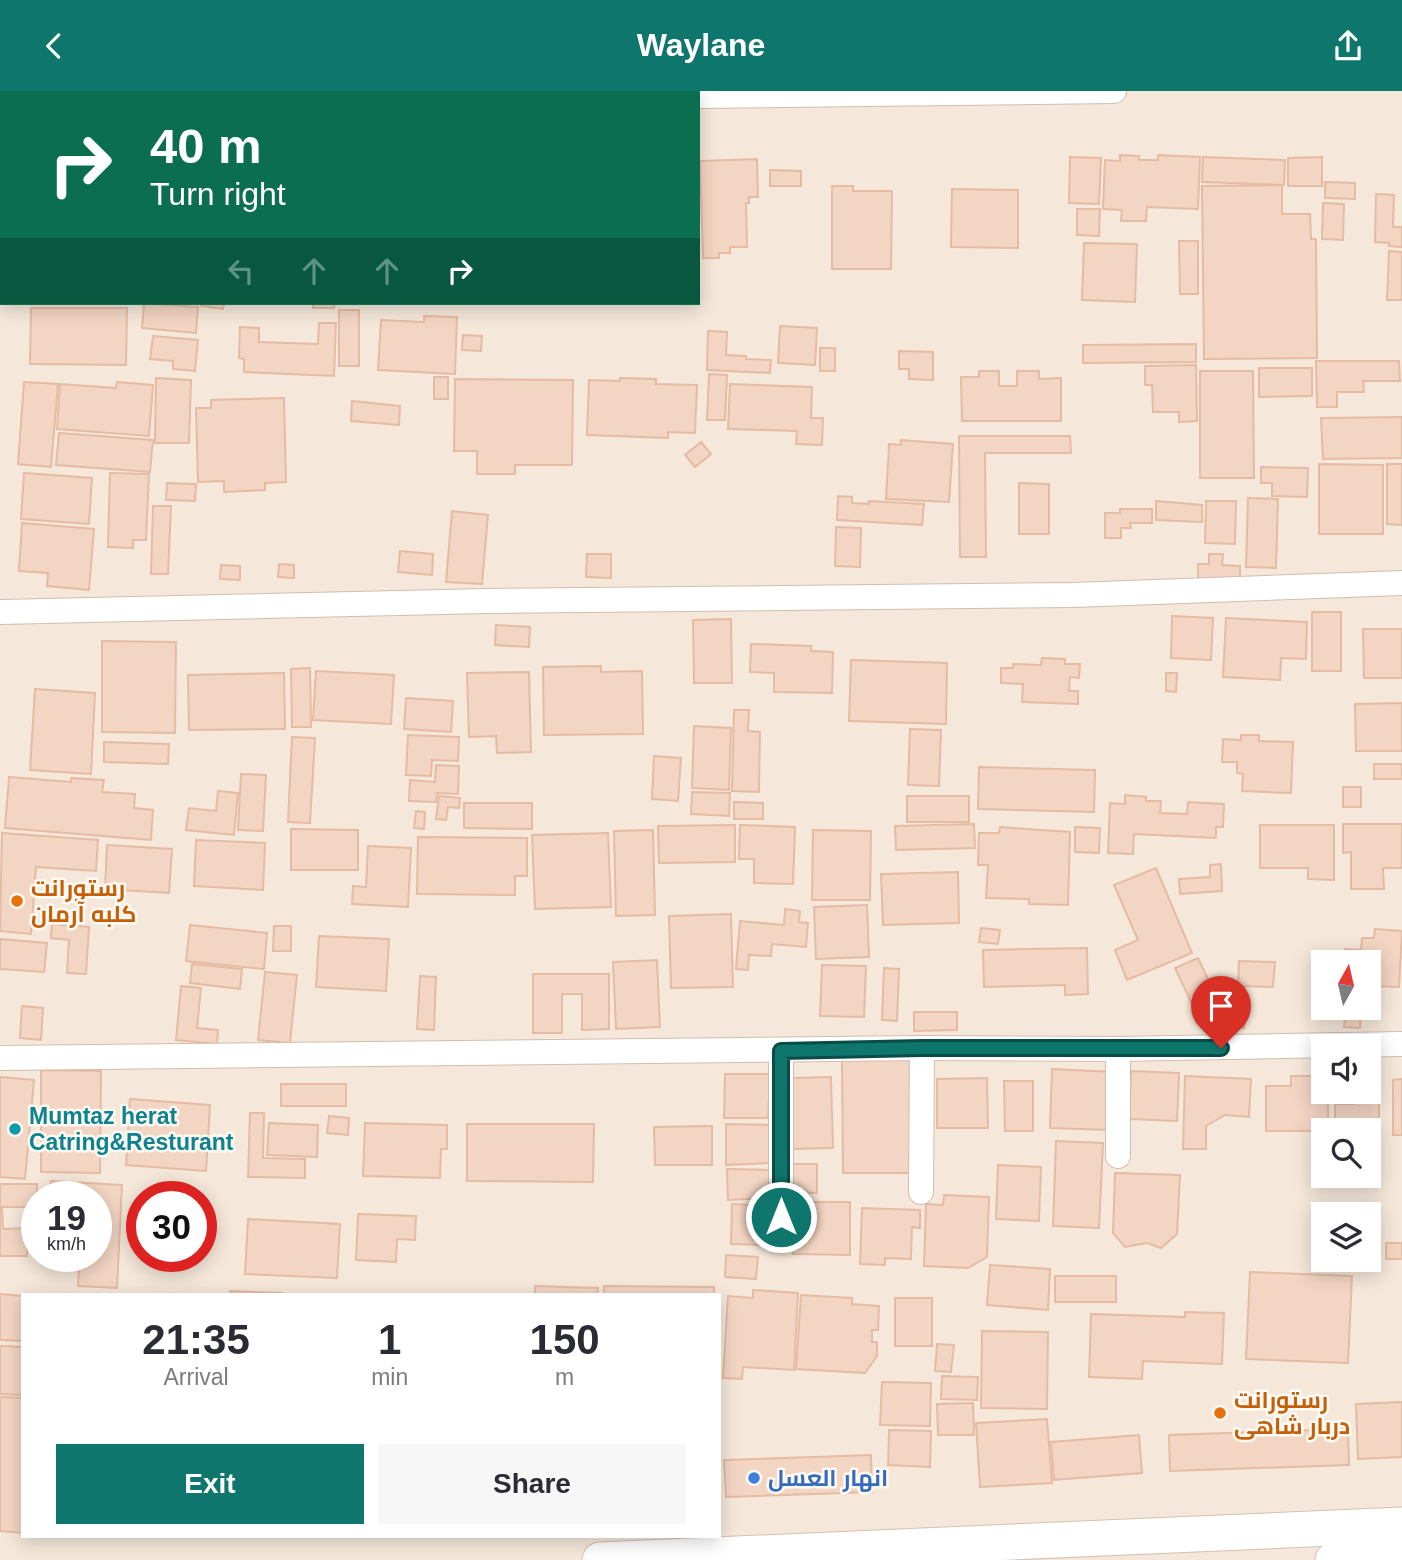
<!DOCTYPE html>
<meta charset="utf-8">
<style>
:root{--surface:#fff;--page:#f7f7f7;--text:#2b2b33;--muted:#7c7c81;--accent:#0f766e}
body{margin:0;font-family:Helvetica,Cairo,sans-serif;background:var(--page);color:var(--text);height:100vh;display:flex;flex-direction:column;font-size:26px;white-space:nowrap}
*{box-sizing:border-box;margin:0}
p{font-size:23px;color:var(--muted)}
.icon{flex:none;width:38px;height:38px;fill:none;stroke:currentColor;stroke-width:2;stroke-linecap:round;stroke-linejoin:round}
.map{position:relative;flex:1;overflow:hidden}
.details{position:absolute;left:21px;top:1202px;width:700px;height:245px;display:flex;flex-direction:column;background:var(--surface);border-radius:0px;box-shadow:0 4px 18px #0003}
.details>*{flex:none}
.top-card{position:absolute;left:0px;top:0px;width:700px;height:214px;box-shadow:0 4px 18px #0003;background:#0b6e4f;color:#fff;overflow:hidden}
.needle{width:46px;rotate:8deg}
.controls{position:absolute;left:1311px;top:859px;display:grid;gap:14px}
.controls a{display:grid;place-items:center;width:70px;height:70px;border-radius:0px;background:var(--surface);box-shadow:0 4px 18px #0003;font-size:35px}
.speed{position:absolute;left:21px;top:1090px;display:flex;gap:14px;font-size:35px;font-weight:700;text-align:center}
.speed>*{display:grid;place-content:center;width:91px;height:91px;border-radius:50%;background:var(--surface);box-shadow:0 4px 18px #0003;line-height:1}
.speed small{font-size:18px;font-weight:400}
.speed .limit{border:10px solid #d22;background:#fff;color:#111}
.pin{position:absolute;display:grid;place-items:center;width:60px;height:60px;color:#fff;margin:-72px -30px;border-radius:50% 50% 50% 0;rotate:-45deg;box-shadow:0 0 7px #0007}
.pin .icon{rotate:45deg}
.me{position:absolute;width:77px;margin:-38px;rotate:0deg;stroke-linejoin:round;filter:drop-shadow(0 0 5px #0008)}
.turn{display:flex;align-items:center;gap:24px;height:147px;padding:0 35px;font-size:32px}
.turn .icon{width:91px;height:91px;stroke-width:2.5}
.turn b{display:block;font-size:49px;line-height:60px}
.lanes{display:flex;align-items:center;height:66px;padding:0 35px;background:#0003;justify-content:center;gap:35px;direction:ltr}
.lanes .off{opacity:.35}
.eta{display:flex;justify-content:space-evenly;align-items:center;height:119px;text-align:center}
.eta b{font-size:42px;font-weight:800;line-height:49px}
.button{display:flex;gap:14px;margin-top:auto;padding:14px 35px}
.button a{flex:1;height:80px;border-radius:0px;background:var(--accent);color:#fff;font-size:28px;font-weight:800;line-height:80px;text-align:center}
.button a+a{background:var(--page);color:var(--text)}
header{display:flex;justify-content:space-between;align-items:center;height:91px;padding:0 35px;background:var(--accent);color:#fff;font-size:32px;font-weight:800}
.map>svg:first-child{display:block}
</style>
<header><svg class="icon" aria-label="back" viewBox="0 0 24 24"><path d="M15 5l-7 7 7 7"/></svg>Waylane<svg class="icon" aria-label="share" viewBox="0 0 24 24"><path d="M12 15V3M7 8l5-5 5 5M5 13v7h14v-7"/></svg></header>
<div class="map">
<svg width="1402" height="1469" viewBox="0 0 1402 1469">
<rect width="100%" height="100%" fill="#fdf6ec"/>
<!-- residential -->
<path fill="#f5e8da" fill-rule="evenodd" d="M0,0H1402V1469H0ZM2,2H698V212H2ZM1323,872H1368V917H1323ZM1323,956H1368V1001H1323ZM1323,1040H1368V1085H1323ZM37,1106H96V1166H37ZM142,1106H201V1166H142ZM1323,1124H1368V1169H1323ZM23,1204H719V1446H23Z"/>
<!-- building -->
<g fill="#f3d5c3" stroke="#e6bba3" stroke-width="2">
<polygon points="1120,64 1139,65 1139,69 1158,69 1158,64 1200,66 1198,118 1147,116 1146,130 1121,130 1122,119 1103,118 1105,69 1120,70"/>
<polygon points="1070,66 1101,67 1099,113 1069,112"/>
<polygon points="1203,66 1285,69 1284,94 1202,91"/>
<polygon points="1322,66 1322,95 1288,95 1288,67"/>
<polygon points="757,68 758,106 749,106 749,112 746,112 747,156 730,156 730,162 719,162 719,167 703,167 700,70"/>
<polygon points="770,79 801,80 801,95 770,95"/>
<polygon points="1325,91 1355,92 1355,108 1325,107"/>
<polygon points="1282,94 1282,123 1310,123 1311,148 1316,148 1317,267 1204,268 1202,95"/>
<polygon points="832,95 853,95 853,100 892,100 891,178 832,178"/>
<polygon points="952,98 1018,99 1018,157 951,156"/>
<polygon points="1376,103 1394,104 1393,136 1402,136 1402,156 1389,155 1389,152 1375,151"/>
<polygon points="1323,112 1344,113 1343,149 1322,148"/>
<polygon points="1077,118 1100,118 1099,145 1077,144"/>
<polygon points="1179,150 1198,150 1198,203 1180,203"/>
<polygon points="1084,152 1137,153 1135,211 1082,209"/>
<polygon points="1389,160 1402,161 1402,209 1387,209"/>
<polygon points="144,212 198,216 196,242 142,237"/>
<polygon points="201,212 224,212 223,218 201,215"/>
<rect x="313" y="212" width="21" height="5"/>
<polygon points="31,217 127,217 126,274 30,273"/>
<rect x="339" y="219" width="20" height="56"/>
<polygon points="424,225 457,226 455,283 378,279 381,229 424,231"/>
<polygon points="319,232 336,232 334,285 244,281 244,268 239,267 240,236 259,237 259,251 318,253"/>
<polygon points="780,235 817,237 815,274 778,272"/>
<polygon points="708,240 727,241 726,264 746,265 746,268 771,269 770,282 707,279"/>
<polygon points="463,244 482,245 481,260 462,259"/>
<polygon points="153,245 198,249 195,280 173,278 173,270 150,268"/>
<polygon points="1196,253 1196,271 1083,272 1083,254"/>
<rect x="820" y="257" width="15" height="23"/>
<polygon points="899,260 933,261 933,289 909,288 909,278 899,278"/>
<polygon points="1316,270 1399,270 1400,290 1363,290 1364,301 1337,301 1337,316 1317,316"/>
<polygon points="1196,274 1197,330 1179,331 1179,321 1153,321 1152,294 1145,294 1145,275"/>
<polygon points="1259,277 1312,277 1312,305 1259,306"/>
<polygon points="979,280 999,280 999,295 1017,295 1017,280 1039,280 1039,288 1061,287 1061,330 962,330 961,286 979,286"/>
<polygon points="1200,280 1253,280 1254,387 1200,387"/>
<polygon points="709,283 727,284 725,329 707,329"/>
<rect x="434" y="286" width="14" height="22"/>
<polygon points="156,287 191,289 189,352 155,352"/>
<polygon points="620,287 656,288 656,293 697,294 695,342 668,341 668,347 587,344 589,289 620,290"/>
<polygon points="455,288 573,289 572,374 515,374 515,383 477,383 477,360 454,360"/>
<polygon points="24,291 58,293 51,376 18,373"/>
<polygon points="117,291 153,294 149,345 57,338 60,293 116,297"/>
<polygon points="730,293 812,296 811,327 823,327 822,354 796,353 797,340 728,338"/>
<polygon points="284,307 286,391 265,392 265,399 224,401 224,390 198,391 196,317 211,317 211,309"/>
<polygon points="352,310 400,315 399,334 351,330"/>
<polygon points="1402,326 1402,367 1323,368 1321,327"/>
<polygon points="59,342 153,349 150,381 56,374"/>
<polygon points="959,345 1070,345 1071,362 985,362 986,466 960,466"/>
<polygon points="901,349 953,353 949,411 886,408 889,353 901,354"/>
<polygon points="701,351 711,363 695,376 685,364"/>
<polygon points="1319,373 1383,374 1383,443 1319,443"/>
<polygon points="1387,373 1402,373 1402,434 1387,433"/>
<polygon points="1261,376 1308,377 1307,406 1272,405 1272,392 1261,392"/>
<polygon points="24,382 92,387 89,433 21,428"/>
<polygon points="110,382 149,383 146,449 133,449 133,457 108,456"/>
<polygon points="167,392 196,393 195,410 166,409"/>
<polygon points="1019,392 1049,393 1049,443 1019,443"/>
<polygon points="838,405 852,406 852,412 869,413 869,410 924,413 922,434 837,429"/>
<polygon points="1248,407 1278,408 1276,477 1246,476"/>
<polygon points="1156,410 1202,414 1202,431 1156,429"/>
<polygon points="1206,410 1236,410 1235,453 1205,452"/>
<polygon points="153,415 171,415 168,483 151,483"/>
<polygon points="1120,418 1152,418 1152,432 1130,432 1131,437 1121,437 1121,447 1105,447 1105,422 1120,422"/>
<polygon points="452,420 488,424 482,493 446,491"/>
<polygon points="22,432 94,438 89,499 47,495 48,482 19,480"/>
<polygon points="836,436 861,437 860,476 835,475"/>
<polygon points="400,460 433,463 432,484 398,481"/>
<polygon points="587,463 611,463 611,487 586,486"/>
<polygon points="1209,463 1223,463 1222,474 1240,475 1240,490 1198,489 1198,473 1209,473"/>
<polygon points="279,473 294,474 294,487 278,486"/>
<polygon points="221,474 240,475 240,489 220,488"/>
<rect x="1312" y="521" width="29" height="59"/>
<polygon points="1172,525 1213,527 1211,569 1171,567"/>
<polygon points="1226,527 1307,531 1306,568 1281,567 1280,589 1223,586"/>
<polygon points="731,528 732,592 694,592 693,529"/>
<polygon points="496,534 530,536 529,556 495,554"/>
<polygon points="1363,538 1402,538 1402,587 1364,587"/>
<polygon points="102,550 176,551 175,642 102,641"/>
<polygon points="751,553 811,555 811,560 833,561 832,602 774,601 774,582 750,581"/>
<polygon points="1042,567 1065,568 1065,573 1080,573 1079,587 1070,586 1069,600 1078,600 1078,613 1022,611 1023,593 1001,592 1001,577 1013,577 1013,573 1041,574"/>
<polygon points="851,569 947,572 946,633 849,630"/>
<polygon points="601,575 601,581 642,580 643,643 544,644 543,576"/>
<polygon points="310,577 311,636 292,636 291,578"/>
<polygon points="316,580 394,584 391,633 313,629"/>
<polygon points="529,581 531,661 497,662 496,645 469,646 467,582"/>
<polygon points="284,582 285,638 189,639 188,584"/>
<polygon points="1166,582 1177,582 1176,601 1166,600"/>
<polygon points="35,598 95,602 91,683 30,679"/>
<polygon points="406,607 453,610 451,641 404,638"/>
<polygon points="1402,612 1402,660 1356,660 1355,613"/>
<polygon points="734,619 749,619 748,640 760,641 759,701 732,700"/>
<polygon points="694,635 731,637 729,699 692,697"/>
<polygon points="910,638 941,639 939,695 908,694"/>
<polygon points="408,644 459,646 458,670 432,669 431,685 406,684"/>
<polygon points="1241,644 1259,644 1259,650 1293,651 1291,702 1242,700 1243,683 1237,682 1237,671 1222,671 1223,648 1241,649"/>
<polygon points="292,646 315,647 310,732 288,731"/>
<polygon points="104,651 169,653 168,673 104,671"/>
<polygon points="654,665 681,667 678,710 652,708"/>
<rect x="1374" y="673" width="28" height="15"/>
<polygon points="436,674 459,675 458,703 437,702 436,711 409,710 410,689 435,691"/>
<polygon points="979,676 1095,679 1094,721 978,718"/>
<polygon points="241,683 266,684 263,740 238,739"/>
<polygon points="9,686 71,691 71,687 104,689 102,701 135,703 134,717 153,719 151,749 5,737"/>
<rect x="1343" y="696" width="18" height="20"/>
<polygon points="218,700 238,702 234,744 186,739 189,717 216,720"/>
<polygon points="692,701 730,702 729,725 691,723"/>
<polygon points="1125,704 1146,706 1146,710 1161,710 1160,722 1187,723 1188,711 1224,713 1223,736 1216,736 1216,747 1134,743 1133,763 1108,762 1110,712 1125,713"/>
<polygon points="439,705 460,707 459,717 448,716 446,729 436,728"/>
<rect x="907" y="705" width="62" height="26"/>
<polygon points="734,711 763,712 763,728 734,728"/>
<polygon points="464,712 532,712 532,738 464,737"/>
<polygon points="416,720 425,721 424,738 414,737"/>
<polygon points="974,733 975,757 896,759 895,735"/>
<polygon points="1343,733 1402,733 1402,777 1383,777 1384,798 1351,798 1351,761 1343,762"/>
<polygon points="735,734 735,771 659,772 658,735"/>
<polygon points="740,734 795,736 793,793 754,792 754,768 739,768"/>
<polygon points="1260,734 1334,734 1334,789 1308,788 1308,777 1260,777"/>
<polygon points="1000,736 1070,741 1068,814 1029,813 1029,808 986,807 988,774 978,774 979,742 999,742"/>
<polygon points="1075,736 1100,737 1099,762 1075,761"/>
<polygon points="291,738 358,739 358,779 291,779"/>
<polygon points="653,739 655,824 616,825 614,740"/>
<polygon points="813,739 871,740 870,809 812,809"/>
<polygon points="2,742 98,749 96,780 36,776 31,843 0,840"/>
<polygon points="608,742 611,816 535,818 532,744"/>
<polygon points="418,746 527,747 527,785 515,785 515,804 417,803"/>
<polygon points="196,749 265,752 263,799 194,795"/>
<polygon points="107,754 172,758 169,802 105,798"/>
<polygon points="368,755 411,757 408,816 352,813 353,795 366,796"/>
<polygon points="1221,773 1222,800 1180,803 1179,788 1210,786 1210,774"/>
<polygon points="1156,777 1192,862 1127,889 1115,859 1138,849 1114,794"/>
<polygon points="958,781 959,832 883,834 881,783"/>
<polygon points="867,814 869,866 816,868 814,816"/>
<polygon points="785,818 800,820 799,831 808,832 806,856 772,853 771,865 749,864 748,879 736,878 740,830 784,834"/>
<polygon points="731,823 733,896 671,897 669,825"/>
<polygon points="52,833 89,836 86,883 67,882 69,849 51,847"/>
<polygon points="190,834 267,842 264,878 186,870"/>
<polygon points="274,835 291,835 291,860 273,860"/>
<polygon points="981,837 1000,839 998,853 979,851"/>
<polygon points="1375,838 1402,840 1399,896 1368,895 1368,872 1344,872 1345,858 1361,859 1362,847 1374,847"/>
<polygon points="319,845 389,848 386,900 316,896"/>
<polygon points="0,848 47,852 44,881 0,878"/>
<polygon points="1087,857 1088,903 1065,904 1065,894 984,896 983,859"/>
<polygon points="1198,867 1221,916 1198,926 1175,877"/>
<polygon points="657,869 660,936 616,938 613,871"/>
<polygon points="1239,870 1275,871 1273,896 1238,895"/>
<polygon points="192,873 242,878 240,898 190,892"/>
<polygon points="822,874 866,875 864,926 820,925"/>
<polygon points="884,877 899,878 897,930 882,929"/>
<polygon points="265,881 297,884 290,952 258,949"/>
<polygon points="533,883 609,883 609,938 582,939 582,903 562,903 562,942 533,942"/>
<polygon points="420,885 436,886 434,939 417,938"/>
<polygon points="181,895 201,897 197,937 218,939 217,953 176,949"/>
<polygon points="1227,904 1248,906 1244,937 1223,935"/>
<polygon points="22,915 43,917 41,949 20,947"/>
<polygon points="1346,917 1361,917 1360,937 1344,936"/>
<polygon points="914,921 957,921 957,939 914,940"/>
<polygon points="914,968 915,1082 843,1082 842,969"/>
<polygon points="1052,978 1113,981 1110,1039 1050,1037"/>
<polygon points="41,979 101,980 100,1082 41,1081"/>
<polygon points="1131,980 1179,982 1177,1030 1129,1028"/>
<polygon points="725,983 770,983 768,1027 724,1027"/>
<polygon points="1185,985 1251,988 1249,1026 1225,1024 1206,1035 1206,1058 1183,1058"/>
<polygon points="1291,985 1323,985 1323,1001 1328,1001 1328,1040 1266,1040 1266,995 1291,995"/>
<polygon points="0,986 34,989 25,1088 0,1086"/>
<polygon points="831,986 833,1057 792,1058 791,987"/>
<polygon points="987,987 988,1037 937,1037 937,988"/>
<polygon points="1402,988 1402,1044 1393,1044 1393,989"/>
<polygon points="1004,990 1033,990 1033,1040 1005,1040"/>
<rect x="281" y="993" width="65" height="22"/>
<polygon points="1353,1007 1379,1007 1379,1061 1368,1061 1368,1040 1335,1040 1335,1013 1353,1013"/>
<polygon points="130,1008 210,1014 206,1080 126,1074"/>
<polygon points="250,1022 264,1022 263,1067 305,1068 305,1087 248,1086"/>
<polygon points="329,1025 349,1027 348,1044 327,1042"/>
<polygon points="269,1032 318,1034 317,1066 267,1064"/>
<polygon points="365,1032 447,1034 447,1058 441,1058 440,1087 363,1085"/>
<polygon points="467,1033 594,1033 593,1091 467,1090"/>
<polygon points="726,1033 770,1034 769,1072 726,1074"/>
<polygon points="712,1035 712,1074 655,1074 654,1036"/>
<polygon points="1056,1050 1103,1052 1099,1137 1053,1135"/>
<polygon points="791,1073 817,1073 817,1102 790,1101"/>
<polygon points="998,1074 1041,1076 1039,1130 996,1128"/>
<polygon points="727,1078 771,1079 771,1107 728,1109"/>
<polygon points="1115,1082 1180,1084 1177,1143 1161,1157 1147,1152 1125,1156 1113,1142"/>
<polygon points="51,1090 122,1094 117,1197 78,1195 79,1174 47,1172 47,1166 96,1166 96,1106 50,1106"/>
<polygon points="0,1093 37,1093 37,1116 2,1116 3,1138 27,1137 27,1165 0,1165"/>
<polygon points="944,1104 989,1106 987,1166 968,1177 924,1175 926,1113 943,1114"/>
<polygon points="794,1111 850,1111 850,1164 793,1163"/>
<polygon points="732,1113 772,1115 768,1154 731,1153"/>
<polygon points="862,1117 920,1119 920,1137 912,1136 911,1168 885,1167 885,1174 860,1173"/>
<polygon points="358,1123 416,1125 415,1149 397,1148 396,1171 356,1169"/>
<polygon points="248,1128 340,1133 337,1187 245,1183"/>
<polygon points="1314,1132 1323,1132 1323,1169 1329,1169 1329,1173 1314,1173"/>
<rect x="1386" y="1152" width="16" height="16"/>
<polygon points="726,1164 758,1166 756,1188 725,1186"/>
<polygon points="990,1174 1050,1178 1048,1219 987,1214"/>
<polygon points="1250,1181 1352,1185 1348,1272 1246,1268"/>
<rect x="1055" y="1185" width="61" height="26"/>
<polygon points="535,1195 598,1197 597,1204 535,1204"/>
<polygon points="604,1195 714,1196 714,1204 604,1204"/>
<polygon points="753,1199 798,1202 794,1279 743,1276 742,1288 723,1287 728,1205 753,1207"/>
<polygon points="230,1200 282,1202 282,1204 230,1204"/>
<polygon points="0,1203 23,1205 23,1250 0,1249"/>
<polygon points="801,1204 852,1207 852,1213 879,1215 878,1239 872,1239 872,1251 877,1251 877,1265 865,1282 796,1278"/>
<rect x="895" y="1207" width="37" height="48"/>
<polygon points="1185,1221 1224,1222 1222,1273 1143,1270 1142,1288 1089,1286 1091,1223 1185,1226"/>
<polygon points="982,1240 1048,1241 1047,1318 981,1317"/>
<polygon points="937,1253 954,1254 951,1281 935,1280"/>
<polygon points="0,1255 23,1256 23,1304 0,1303"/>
<polygon points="942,1285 978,1286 977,1309 941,1308"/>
<polygon points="882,1291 931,1292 930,1335 880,1334"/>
<polygon points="0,1306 23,1307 23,1442 0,1440"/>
<polygon points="1402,1311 1402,1366 1358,1368 1356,1313"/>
<polygon points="973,1312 974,1344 938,1344 937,1313"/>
<polygon points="1047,1328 1052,1392 980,1396 976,1332"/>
<polygon points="1348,1338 1349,1374 1170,1380 1169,1344"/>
<polygon points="889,1339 931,1340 930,1376 888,1374"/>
<polygon points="1139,1344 1142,1382 1054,1389 1051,1351"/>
<polygon points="871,1364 872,1401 726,1406 724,1369"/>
</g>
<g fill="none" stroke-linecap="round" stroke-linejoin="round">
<defs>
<g id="street">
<polyline points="698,5 1114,0"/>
<polyline points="0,15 2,15"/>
<polyline points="0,521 486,510 1073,504 1402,492"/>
<polyline points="781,960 781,1126"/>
<polyline points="0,967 922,957 1118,958 1402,953"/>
<polyline points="1118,1065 1118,958"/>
<polyline points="921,1101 922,957"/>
</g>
<g id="secondary">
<polyline points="600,1469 1402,1434"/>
<polyline points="1333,1469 1402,1465"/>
</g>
</defs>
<!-- street casing -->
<use href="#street" stroke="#d1beb0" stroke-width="26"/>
<!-- secondary casing -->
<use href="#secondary" stroke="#d6c0b0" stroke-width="37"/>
<!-- street -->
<use href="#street" stroke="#fff" stroke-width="24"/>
<!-- secondary -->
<use href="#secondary" stroke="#fff" stroke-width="35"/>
</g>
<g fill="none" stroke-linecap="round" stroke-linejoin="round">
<defs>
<polyline id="route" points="781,1126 781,960 922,957 1221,957"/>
</defs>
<!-- route casing -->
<use href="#route" stroke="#0a4d48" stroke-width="18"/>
<!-- route -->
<use href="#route" stroke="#0f766e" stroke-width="12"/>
</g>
<!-- markers -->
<g fill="#e8710a" stroke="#fffaf3" stroke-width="2.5">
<circle cx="17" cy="810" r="7"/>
<circle cx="1220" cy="1322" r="7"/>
</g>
<circle fill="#0f9aa8" stroke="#fffaf3" stroke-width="2.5" cx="15" cy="1038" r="7"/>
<circle fill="#3f7fe0" stroke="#fffaf3" stroke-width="2.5" cx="754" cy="1387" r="7"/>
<g text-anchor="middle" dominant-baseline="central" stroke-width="5" stroke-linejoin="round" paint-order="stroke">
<!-- food labels -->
<g font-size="23" font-weight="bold" fill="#c56008" stroke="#fffaf3" text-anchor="start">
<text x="31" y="797">رستورانت<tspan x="31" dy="26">کلبه آرمان</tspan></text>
<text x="1234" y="1309">رستورانت<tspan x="1234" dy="26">دربار شاهی</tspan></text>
</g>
<!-- culture labels -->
<g font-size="23" font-weight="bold" fill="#0d838f" stroke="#fffaf3" text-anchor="start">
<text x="29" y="1025">Mumtaz herat<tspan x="29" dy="26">Catring&amp;Resturant</tspan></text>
</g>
<!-- shop labels -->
<g font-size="23" font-weight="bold" fill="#366cbe" stroke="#fffaf3" text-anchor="start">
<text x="768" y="1387">انهار العسل</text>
</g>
</g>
</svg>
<div class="controls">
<a><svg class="needle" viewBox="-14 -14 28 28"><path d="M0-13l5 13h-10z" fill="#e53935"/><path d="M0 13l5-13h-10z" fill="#7c7c81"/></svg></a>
<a><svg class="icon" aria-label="sound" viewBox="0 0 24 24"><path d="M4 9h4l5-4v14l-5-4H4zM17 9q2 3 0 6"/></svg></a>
<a><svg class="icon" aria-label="search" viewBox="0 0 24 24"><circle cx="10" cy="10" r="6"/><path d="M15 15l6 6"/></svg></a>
<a><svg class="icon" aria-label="layers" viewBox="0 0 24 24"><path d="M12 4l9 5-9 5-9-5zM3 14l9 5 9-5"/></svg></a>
</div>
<div class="speed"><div>19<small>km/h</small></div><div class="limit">30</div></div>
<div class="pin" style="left:1221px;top:957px;background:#d93025"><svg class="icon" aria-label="arrive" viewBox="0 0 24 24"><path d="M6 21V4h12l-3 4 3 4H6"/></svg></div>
<svg class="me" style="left:781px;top:1126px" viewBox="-20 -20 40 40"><circle r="17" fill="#0f766e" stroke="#fff" stroke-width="3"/><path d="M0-11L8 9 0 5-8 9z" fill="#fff"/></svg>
<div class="top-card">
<div class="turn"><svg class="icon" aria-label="right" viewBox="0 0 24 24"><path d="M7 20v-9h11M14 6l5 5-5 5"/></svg><div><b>40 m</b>Turn right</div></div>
<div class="lanes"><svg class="icon off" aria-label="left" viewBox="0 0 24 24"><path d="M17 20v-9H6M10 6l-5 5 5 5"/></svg><svg class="icon off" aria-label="ahead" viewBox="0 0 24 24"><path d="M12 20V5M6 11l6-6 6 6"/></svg><svg class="icon off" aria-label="ahead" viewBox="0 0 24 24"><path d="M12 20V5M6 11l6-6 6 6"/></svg><svg class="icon" aria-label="right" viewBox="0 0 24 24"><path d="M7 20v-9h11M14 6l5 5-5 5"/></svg></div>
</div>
<section class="details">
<div class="eta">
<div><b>21:35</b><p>Arrival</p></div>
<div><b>1</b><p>min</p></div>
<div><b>150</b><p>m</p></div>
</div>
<div class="button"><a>Exit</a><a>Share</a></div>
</section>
</div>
